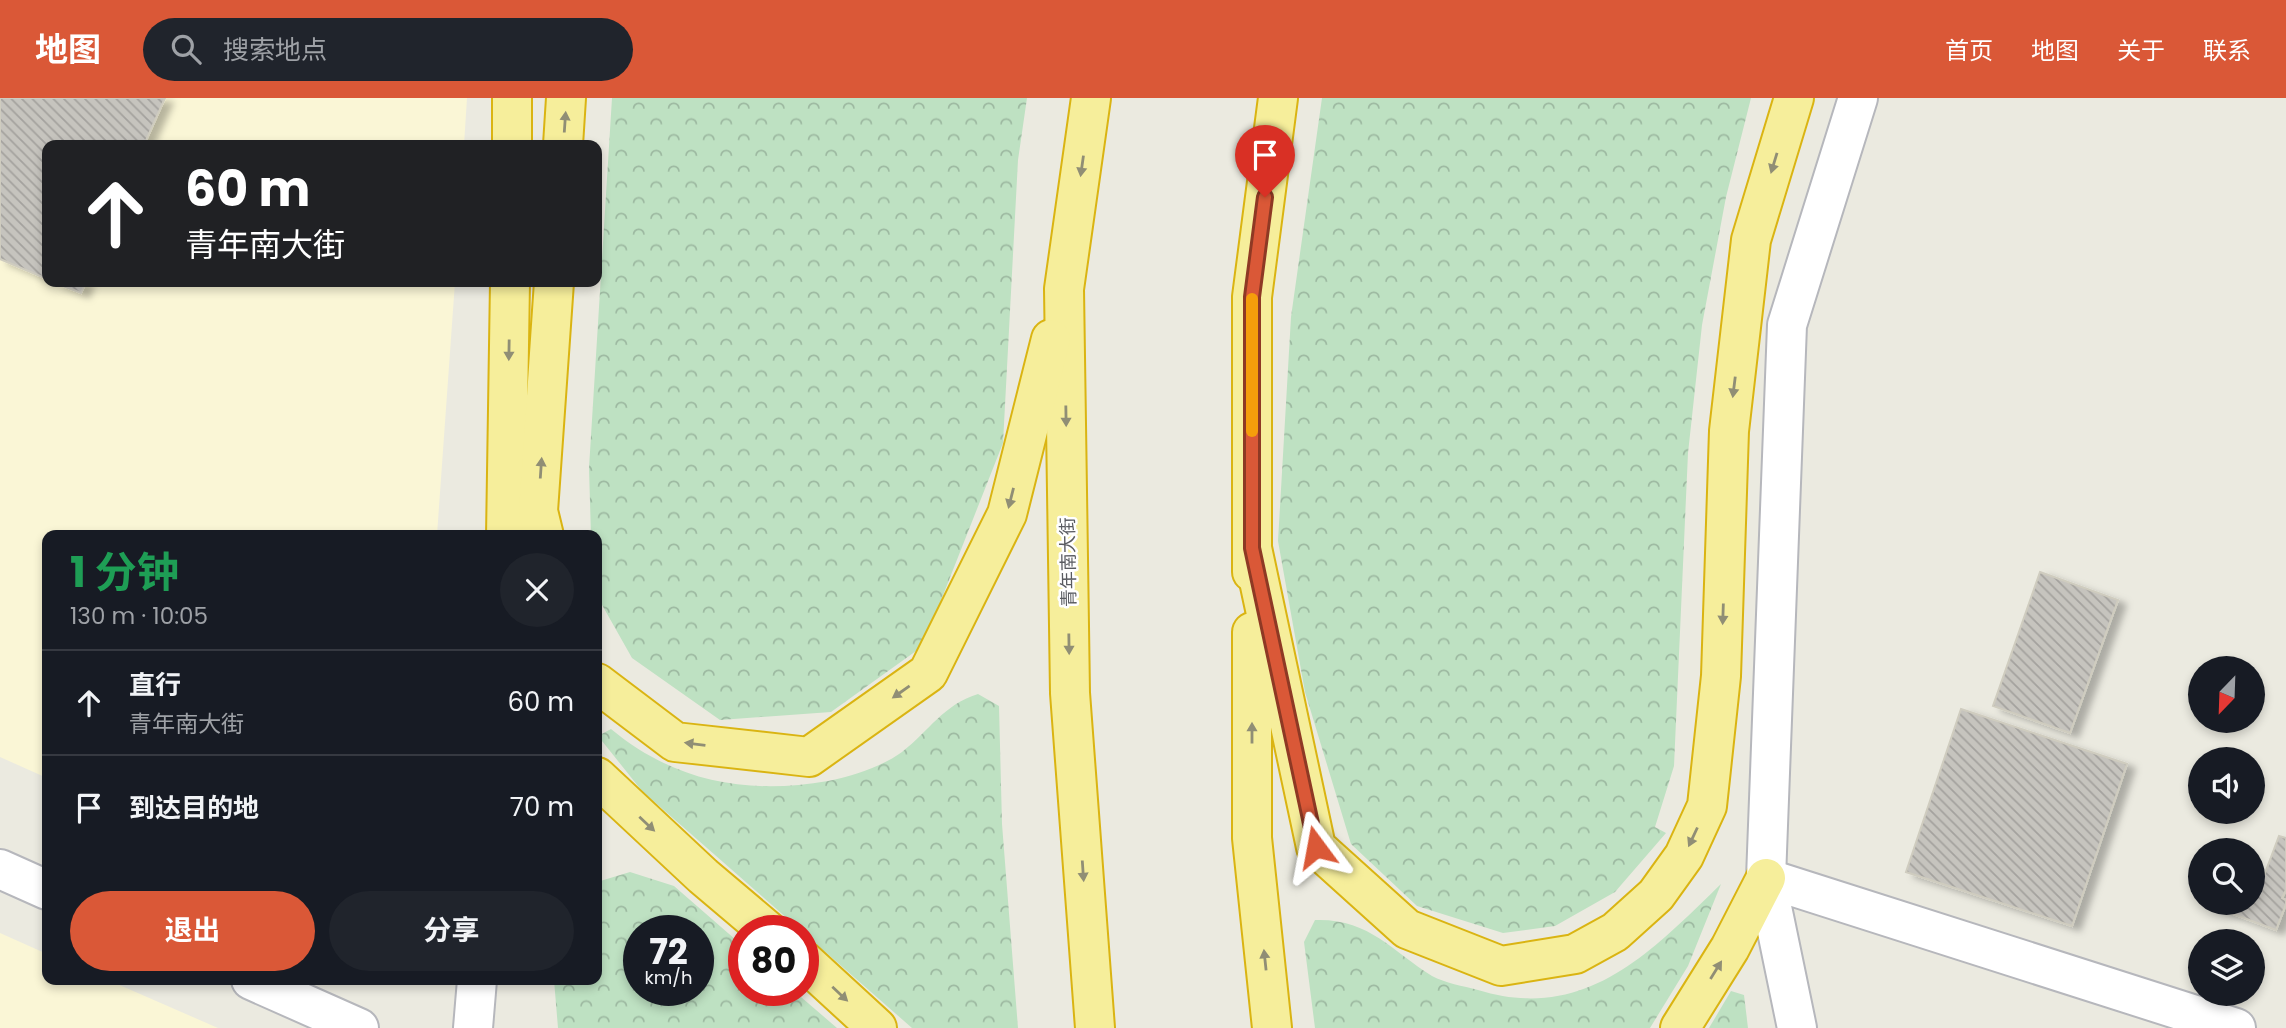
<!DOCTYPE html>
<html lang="zh">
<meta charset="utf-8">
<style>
:root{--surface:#171b24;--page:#20242c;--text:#f1f3f6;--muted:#9ea1a6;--line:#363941;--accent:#da5837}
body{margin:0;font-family:Poppins,"Noto Sans SC",sans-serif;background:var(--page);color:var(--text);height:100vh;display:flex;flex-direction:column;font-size:26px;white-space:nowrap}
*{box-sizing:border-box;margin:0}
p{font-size:23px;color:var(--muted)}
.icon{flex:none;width:38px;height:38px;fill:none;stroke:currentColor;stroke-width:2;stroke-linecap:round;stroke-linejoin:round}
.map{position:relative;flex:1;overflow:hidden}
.side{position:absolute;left:42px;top:432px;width:560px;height:455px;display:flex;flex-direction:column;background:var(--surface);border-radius:14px;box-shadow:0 4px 10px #0003}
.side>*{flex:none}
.hud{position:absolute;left:42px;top:42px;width:560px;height:147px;border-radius:14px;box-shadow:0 4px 10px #0003;background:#202124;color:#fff;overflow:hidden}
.needle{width:46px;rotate:203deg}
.buttons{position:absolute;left:2188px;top:558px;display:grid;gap:14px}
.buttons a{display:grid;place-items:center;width:77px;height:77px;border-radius:50%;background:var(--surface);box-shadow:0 4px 10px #0003;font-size:35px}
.speed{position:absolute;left:623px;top:817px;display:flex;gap:14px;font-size:35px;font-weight:700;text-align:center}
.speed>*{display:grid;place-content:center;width:91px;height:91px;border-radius:50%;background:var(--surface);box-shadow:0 4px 10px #0003;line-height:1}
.speed small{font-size:18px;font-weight:400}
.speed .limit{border:10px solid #d22;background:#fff;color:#111}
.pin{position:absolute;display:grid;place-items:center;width:60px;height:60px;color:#fff;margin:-72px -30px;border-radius:50% 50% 50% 0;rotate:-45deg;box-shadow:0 0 7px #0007}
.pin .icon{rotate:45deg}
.me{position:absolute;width:77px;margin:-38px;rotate:347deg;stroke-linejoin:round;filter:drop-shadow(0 0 5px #0008)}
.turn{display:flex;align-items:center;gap:24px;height:147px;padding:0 28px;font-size:32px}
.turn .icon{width:91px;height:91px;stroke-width:2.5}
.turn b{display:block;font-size:49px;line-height:60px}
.round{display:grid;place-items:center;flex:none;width:74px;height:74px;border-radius:37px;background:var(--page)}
.headline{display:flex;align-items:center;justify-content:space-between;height:119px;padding:0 28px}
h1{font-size:42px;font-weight:700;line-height:52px;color:#1e9e55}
.action{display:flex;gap:14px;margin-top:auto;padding:14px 28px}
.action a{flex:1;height:80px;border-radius:42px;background:var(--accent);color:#fff;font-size:28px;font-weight:700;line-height:80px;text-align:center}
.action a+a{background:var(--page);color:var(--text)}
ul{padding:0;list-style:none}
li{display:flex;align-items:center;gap:21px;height:105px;padding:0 28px;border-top:2px solid var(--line)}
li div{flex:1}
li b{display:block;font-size:26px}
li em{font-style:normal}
header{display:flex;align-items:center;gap:42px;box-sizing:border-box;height:98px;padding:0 35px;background:var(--accent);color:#fff}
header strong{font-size:33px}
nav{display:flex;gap:38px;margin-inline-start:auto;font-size:24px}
.search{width:490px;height:63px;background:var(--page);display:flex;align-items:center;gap:18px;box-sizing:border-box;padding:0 24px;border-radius:38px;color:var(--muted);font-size:26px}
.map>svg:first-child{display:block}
</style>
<header>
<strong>地图</strong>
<div class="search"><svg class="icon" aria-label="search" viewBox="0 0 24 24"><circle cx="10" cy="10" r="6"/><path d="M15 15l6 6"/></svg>搜索地点</div>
<nav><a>首页</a><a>地图</a><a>关于</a><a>联系</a></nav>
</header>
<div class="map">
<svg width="2286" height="930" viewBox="0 0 2286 930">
<defs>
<pattern id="forest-crowns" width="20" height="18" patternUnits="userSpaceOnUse" patternTransform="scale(1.75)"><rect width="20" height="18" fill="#bee1c2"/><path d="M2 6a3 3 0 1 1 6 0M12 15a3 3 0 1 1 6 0" fill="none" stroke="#9db9a1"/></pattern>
<pattern id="building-back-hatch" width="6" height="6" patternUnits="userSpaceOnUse" patternTransform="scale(1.75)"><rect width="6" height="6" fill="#c6c4be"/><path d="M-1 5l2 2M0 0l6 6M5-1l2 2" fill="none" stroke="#a4a29e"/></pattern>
<filter id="shadow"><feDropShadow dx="8" dy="4.5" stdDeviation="3.5" flood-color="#0004"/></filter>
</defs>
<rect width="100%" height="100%" fill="#ebeae0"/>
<!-- commercial -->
<g fill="#faf6d6">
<polygon points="0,0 467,0 464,47 47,47 47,184 455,184 437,437 47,438 47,680 0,659"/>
<polygon points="0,835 47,856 47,882 108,882 218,930 0,930"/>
</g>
<!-- forest -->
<g fill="url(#forest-crowns)" fill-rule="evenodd">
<polygon points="612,0 1027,0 1018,62 1003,345 923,548 831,614 720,622 632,560 597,498 597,438 591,438 589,370"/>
<polygon points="1322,0 1751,0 1726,99 1702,227 1688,355 1674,668 1655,729 1666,735 1615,794 1555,828 1503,835 1417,808 1351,746 1305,594 1278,443 1291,219"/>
<path d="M978,596L999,608L1002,726L1018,930H912L642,693L598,638L611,631C675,684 747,697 828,683C853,678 881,669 902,654C930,632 943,607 978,596Z"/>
<path d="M630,774L674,788L744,849V892L794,893L837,930H558L554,882H597V784ZM639,833H698V892H639Z"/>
<path d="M1721,786L1688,868L1650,930H1315L1304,844L1315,822C1368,820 1391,852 1432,878C1445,885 1463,888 1478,892C1585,925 1650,855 1721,786Z"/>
<polygon points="1731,893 1744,897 1748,930 1709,930"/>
</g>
<!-- building -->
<g fill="url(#building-back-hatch)" stroke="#cfccbf" stroke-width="2" filter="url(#shadow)">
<polygon points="0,0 165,0 144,47 47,47 47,181 0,161"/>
<polygon points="53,184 86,184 81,195"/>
<polygon points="2040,474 2118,502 2070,635 1993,608"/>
<polygon points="1961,611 2127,666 2072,828 1906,774"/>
<polygon points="2279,738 2286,740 2286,792 2282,800 2286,802 2286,806 2276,832 2204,805 2252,805 2252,779 2262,783"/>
</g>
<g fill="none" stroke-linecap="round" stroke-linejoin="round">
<defs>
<g id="minor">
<polyline points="0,771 47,792"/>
<polyline points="1766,780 2236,930"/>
<polyline points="251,882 359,930"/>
</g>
<g id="tertiary">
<polyline points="473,930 477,882"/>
<polyline points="1797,930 1766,780 1787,227 1858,0"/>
</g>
<g id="trunk">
<polyline points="1091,0 1064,191 1070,595 1095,930"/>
<polyline points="512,47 512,0"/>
<polyline points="563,47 566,0"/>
<polyline points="506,438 510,184"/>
<polyline points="544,438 538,413 554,184"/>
<polyline points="1252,450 1316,749 1407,831 1501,868 1575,856 1615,834 1656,797 1684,758 1707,708 1721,578 1729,333 1751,142 1794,0"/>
<polyline points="1252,474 1252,199 1278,0"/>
<polyline points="1252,534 1252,740 1272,930"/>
<polyline points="597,585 675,644 809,659 928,575 1007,416 1051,241"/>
<polyline points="597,679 703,778 768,833"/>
<polyline points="803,862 877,930"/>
<polyline points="1680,930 1730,850 1766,780"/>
</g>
</defs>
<!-- minor casing -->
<use href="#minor" stroke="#b6b7bc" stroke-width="42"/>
<!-- tertiary casing -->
<use href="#tertiary" stroke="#b6b7bc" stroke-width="42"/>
<!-- trunk casing -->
<use href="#trunk" stroke="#dab412" stroke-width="42"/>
<!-- minor -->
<use href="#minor" stroke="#fff" stroke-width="38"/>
<!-- tertiary -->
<use href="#tertiary" stroke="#fff" stroke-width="38"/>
<!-- trunk -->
<use href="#trunk" stroke="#f6ee9b" stroke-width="38"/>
</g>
<!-- one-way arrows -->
<defs><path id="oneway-solid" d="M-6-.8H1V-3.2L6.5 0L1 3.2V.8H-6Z" transform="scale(1.75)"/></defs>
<g fill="#908e75">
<use href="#oneway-solid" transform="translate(565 24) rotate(-86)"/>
<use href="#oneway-solid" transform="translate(1774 65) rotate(107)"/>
<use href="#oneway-solid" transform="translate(1082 68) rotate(98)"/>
<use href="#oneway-solid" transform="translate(509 252) rotate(91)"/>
<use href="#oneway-solid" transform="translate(1734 289) rotate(97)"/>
<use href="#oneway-solid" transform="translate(1066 318) rotate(89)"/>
<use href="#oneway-solid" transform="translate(541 370) rotate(-86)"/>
<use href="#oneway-solid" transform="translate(1011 400) rotate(104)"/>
<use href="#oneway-solid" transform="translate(1723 516) rotate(92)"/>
<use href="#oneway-solid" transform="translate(1069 546) rotate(89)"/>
<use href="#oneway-solid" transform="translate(901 594) rotate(145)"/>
<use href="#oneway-solid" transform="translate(1252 635) rotate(-90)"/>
<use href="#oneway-solid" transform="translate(695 646) rotate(-173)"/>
<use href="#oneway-solid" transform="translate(647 726) rotate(43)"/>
<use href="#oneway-solid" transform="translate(1693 739) rotate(115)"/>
<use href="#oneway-solid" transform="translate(1083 773) rotate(86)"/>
<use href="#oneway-solid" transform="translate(1265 862) rotate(-96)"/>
<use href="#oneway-solid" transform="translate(1716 872) rotate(-58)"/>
<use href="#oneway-solid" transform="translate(840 896) rotate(43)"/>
</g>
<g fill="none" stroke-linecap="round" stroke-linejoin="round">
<defs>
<polyline id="route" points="1265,99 1252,199 1252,450 1316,749"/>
</defs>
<!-- route casing -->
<use href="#route" stroke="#8e3924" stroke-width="18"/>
<!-- route -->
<use href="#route" stroke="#da5837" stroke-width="12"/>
<!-- slow -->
<polyline stroke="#f59e0b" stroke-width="12" points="1252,201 1252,333"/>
</g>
<g text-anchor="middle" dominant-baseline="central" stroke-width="5" stroke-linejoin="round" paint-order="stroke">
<!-- street labels -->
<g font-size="18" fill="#595b60" stroke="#fff">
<text transform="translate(1068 464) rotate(-91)">青年南大街</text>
</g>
</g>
</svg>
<div class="buttons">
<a><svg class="needle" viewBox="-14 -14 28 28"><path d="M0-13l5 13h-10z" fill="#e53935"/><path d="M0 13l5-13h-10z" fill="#9ea1a6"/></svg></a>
<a><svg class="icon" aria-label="sound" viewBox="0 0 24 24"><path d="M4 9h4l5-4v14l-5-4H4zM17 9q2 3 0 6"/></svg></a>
<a><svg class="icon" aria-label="search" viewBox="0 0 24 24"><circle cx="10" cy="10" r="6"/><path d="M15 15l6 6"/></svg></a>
<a><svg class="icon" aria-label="layers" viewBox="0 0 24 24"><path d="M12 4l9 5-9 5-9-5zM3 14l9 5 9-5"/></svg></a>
</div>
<div class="speed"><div>72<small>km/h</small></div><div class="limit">80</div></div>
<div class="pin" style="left:1265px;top:99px;background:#d93025"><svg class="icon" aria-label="arrive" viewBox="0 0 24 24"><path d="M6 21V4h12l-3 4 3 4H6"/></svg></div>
<svg class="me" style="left:1316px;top:749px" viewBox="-20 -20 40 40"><path d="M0-17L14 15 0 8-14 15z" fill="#da5837" stroke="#fff" stroke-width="4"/></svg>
<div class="hud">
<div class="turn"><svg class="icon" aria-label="ahead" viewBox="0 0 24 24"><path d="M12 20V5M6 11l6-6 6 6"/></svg><div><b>60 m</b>青年南大街</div></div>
</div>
<section class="side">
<div class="headline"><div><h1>1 分钟</h1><p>130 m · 10:05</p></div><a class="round"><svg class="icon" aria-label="close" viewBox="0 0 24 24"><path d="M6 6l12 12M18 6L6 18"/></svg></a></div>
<ul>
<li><svg class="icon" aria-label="ahead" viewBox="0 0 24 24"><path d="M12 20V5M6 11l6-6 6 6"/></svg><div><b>直行</b><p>青年南大街</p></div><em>60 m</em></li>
<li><svg class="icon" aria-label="arrive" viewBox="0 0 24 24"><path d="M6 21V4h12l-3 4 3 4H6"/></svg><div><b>到达目的地</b></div><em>70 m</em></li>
</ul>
<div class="action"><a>退出</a><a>分享</a></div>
</section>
</div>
